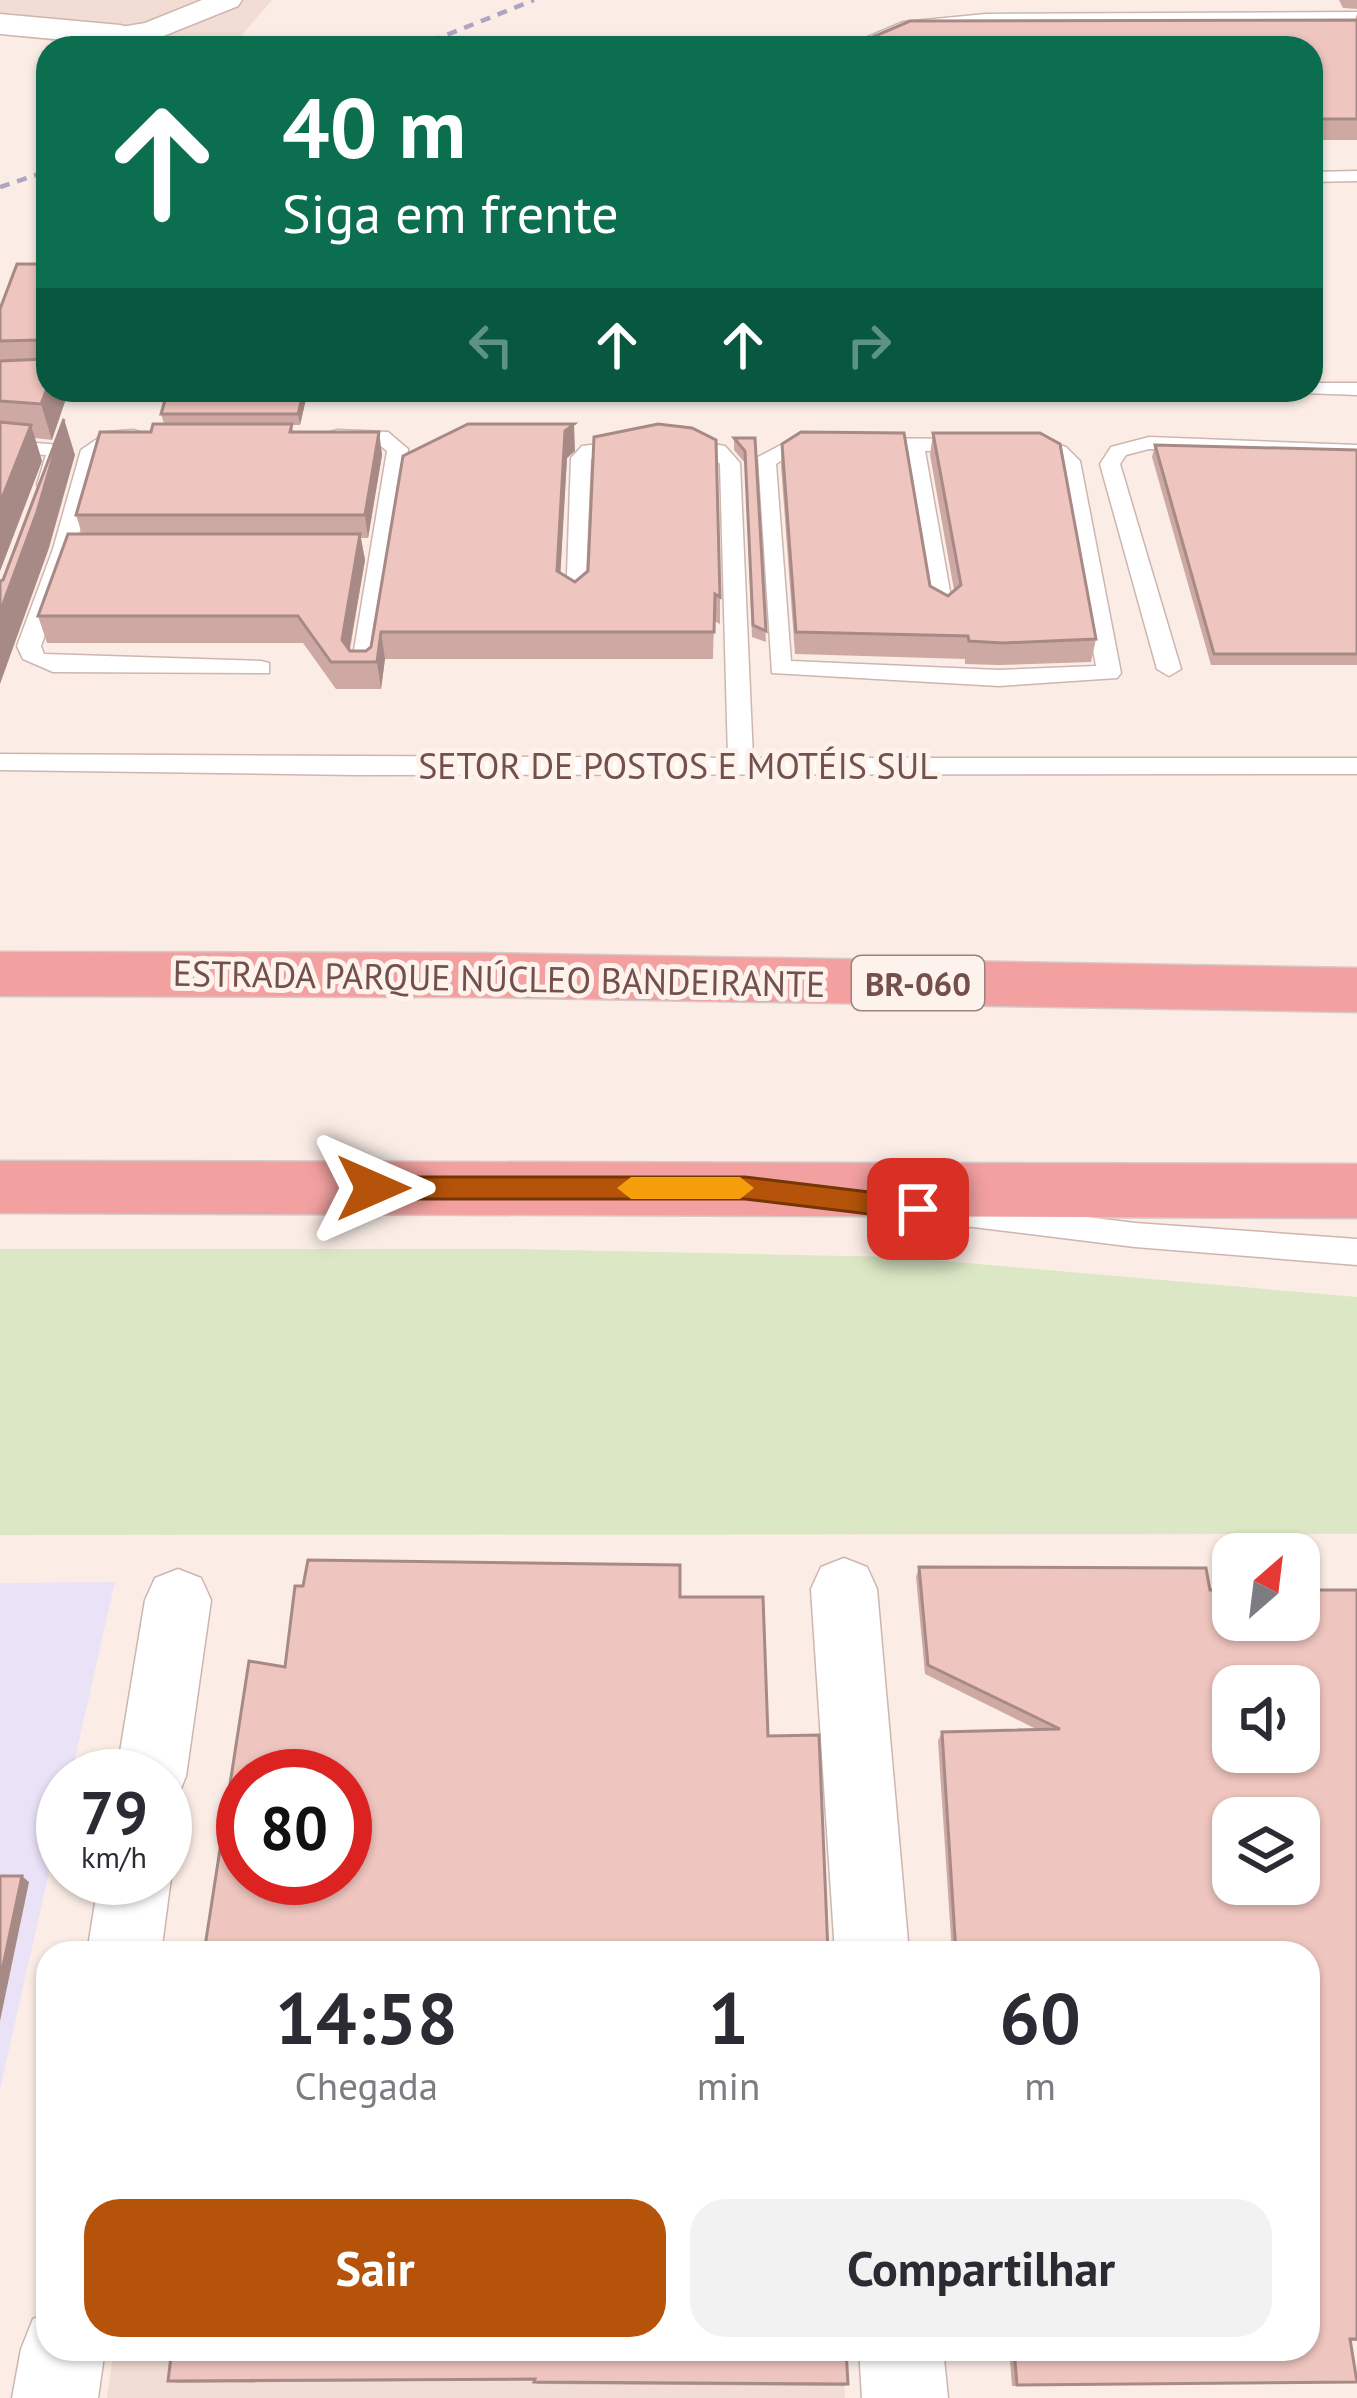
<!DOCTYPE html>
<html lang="pt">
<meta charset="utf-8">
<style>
:root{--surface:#fff;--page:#f2f2f3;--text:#2b2b33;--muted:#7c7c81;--accent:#b45309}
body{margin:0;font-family:"PT Sans",sans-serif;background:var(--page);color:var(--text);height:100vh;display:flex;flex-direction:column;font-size:45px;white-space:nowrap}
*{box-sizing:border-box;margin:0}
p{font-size:39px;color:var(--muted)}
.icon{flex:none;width:66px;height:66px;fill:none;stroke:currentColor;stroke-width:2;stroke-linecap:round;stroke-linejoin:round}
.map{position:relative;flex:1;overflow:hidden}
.side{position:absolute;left:36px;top:1941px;width:1284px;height:420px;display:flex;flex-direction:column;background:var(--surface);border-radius:36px;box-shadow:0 3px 9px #0004}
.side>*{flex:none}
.top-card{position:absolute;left:36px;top:36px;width:1287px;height:366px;border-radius:36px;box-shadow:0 3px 9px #0004;background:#0b6e4f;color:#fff;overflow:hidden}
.needle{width:78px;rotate:28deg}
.controls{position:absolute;left:1212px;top:1533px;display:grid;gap:24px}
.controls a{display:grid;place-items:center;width:108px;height:108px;border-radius:24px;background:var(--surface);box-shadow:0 3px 9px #0004;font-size:60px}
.speed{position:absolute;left:36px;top:1749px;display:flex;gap:24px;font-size:60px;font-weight:700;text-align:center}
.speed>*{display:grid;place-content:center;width:156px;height:156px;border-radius:50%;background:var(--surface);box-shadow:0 3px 9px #0004;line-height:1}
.speed small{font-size:30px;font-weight:400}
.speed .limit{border:18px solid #d22;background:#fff;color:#111}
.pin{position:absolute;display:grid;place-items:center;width:102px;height:102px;color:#fff;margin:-51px;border-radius:24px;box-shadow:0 6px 18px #0006}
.me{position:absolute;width:132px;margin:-66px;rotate:90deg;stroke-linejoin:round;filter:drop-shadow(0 0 9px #0008)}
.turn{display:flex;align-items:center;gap:42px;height:252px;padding:0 48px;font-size:54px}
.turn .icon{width:156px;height:156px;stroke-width:2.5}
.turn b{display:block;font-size:84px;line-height:102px}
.lanes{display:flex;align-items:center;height:114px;padding:0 48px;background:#0003;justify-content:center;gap:60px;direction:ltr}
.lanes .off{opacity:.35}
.eta{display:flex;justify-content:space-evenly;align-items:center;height:204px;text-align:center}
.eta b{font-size:72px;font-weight:700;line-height:84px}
.action{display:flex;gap:24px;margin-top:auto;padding:24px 48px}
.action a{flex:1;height:138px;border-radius:36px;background:var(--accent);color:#fff;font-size:48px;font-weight:700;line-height:138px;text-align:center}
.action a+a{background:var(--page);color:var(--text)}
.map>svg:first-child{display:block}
</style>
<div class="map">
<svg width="1357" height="2398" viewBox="0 0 1357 2398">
<rect width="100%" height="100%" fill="#fbede6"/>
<!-- residential -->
<g fill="#f2ddd4">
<polygon points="0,0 272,0 231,48 109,48 0,35"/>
<polygon points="114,2349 843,2349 845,2398 107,2398"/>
</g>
<!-- education -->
<polygon fill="#eae2f7" points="115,1582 71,1776 63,1776 63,1811 0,2089 0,1583"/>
<!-- green -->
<polygon fill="#dce8c5" points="0,1249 518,1249 898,1257 1357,1297 1357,1534 0,1535"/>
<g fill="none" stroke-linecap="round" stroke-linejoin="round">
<defs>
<g id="lane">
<polygon points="1357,12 1357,22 986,24 906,31 864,48 842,48 903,22 986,14"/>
<polygon points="1357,171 1357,181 1311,182 1311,172"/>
<polygon points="1311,383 1357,383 1357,395 1304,393 1302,390 1311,390"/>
<polygon points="133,430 140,432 140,440 118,442 101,453 75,549 41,646 44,654 261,661 269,663 269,673 53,672 23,659 17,646 53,549 81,450 107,432"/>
<polygon points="337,430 388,432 408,449 375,668 363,675 351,668 387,451 376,442 330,440 330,432"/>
<polygon points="1149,437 1357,445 1357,457 1149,449 1126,455 1120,464 1181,669 1169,676 1157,669 1100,464 1111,447"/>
<polygon points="679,438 725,446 740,463 753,758 1357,758 1357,774 356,775 0,770 0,754 728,758 720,464 711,455 672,448 669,444"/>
<path d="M1038,439L1066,447L1080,461L1121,673L1117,678L999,686L772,673L758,457L794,438ZM798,450L905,451L931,608L942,615L953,608L925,451H1037L1060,463L1096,666L999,670L791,661L776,464Z"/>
<polygon points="0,440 60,445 68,457 55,489 48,491 37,485 46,455 0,452"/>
<polygon points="631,440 638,442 638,450 591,459 585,598 582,603 566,603 571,458 582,446"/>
<polygon points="948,1200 1135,1223 1357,1239 1357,1265 1135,1247 948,1224 937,1221 933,1212 937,1203"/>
</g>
<g id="street">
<polygon points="202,0 242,0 238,6 161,37 120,44 105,35 109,29 145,23"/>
<polygon points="844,1558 867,1567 877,1589 909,1953 835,1953 811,1589 821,1567"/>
<polygon points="178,1569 201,1578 211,1600 186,1776 176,1801 165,1805 165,1776 116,1776 145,1600 155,1578"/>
<polygon points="165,1862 171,1878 161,1953 87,1953 99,1878 165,1878"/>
<polygon points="48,2313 48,2349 105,2349 98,2398 12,2398 21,2349 33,2319"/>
<polygon points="859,2349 943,2349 948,2398 862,2398"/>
</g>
<polygon id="secondary" points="0,14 120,25 132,28 137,35 132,42 120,45 0,34"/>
<g id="highway">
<polygon points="0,952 478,953 1357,968 1357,1012 478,997 0,996"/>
<polygon points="0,1161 1357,1164 1357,1218 0,1213"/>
</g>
</defs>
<!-- lane casing -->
<use href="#lane" stroke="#ceb5b0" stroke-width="3"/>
<!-- street casing -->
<use href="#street" stroke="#ceb5b0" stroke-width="3"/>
<!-- secondary casing -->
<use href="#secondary" stroke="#d1b3ad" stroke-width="3"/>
<!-- highway casing -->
<use href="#highway" stroke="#d5cac9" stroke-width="3"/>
<!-- lane -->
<use href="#lane" fill="#fff" fill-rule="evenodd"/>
<!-- street -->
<use href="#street" fill="#fff" fill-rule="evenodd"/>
<!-- secondary -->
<use href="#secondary" fill="#fff" fill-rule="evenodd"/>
<!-- highway -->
<use href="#highway" fill="#f2a0a0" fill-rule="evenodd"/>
<!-- rail -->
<g stroke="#ada5c4" stroke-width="4.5" stroke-dasharray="10 8" stroke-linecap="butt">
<polyline points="414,48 534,0"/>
<polyline points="0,187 48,171"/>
</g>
</g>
<!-- wall -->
<g fill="#cea9a4">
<polygon points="1339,0 1357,0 1357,9 1343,8"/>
<polygon points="1357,14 1357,140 1311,140 1311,48 1355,20"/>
<polygon points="48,264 52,440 35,438 42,461 0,571 0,309"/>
<polygon points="1311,307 1320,325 1313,347 1311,347"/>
<polygon points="308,390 300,425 292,425 293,432 379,432 382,455 368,538 361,538 365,560 350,650 366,651 371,647 403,456 575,451 567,458 560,573 575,582 588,571 594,437 720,597 720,624 714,621 713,659 385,659 381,689 336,689 303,643 47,643 38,616 82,534 76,515 164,424 161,414"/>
<polygon points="933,433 1096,639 1091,662 999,665 965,664 965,659 795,654 781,466 782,444 930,586 948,596 954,590 930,455"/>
<polygon points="734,438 755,438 766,642 752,637 745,463 734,450"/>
<polygon points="1155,445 1357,450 1357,665 1211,665 1152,457"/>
<polygon points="919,1567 1210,1590 1357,1590 1357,2341 1350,2341 1357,2382 1012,2386 1009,2349 1308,2349 1308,1953 952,1953 938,1741 942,1732 1038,1730 925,1674 916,1577"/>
<polygon points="172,2349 848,2384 845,2386 537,2384 535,2380 176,2383 168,2381"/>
</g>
<!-- shaded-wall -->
<g fill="#a78a86">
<polygon points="48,386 48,390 69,390 52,440 41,404"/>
<polygon points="304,390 308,390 300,425 298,414"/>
<polygon points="64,419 75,455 49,548 0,684 0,612"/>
<polygon points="574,424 575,451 567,458 559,598 557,571 565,431"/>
<polygon points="31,425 42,461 0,571 0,503"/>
<polygon points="379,432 382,455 368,538 365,515"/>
<polygon points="360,534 365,560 347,662 342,640"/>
<polygon points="381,632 385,659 381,689 377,662"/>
<polygon points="22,1876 29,1882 0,2021 0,1980"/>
</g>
<!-- building -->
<g fill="#efc5bf" stroke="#a78a86" stroke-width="3" fill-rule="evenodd">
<polygon points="1357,20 1357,119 1316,119 1311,109 1311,48 847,48 910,21"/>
<polygon points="17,264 48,264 48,353 38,340 0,341 0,309"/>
<polygon points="1311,307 1320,325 1311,325"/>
<polygon points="48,356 48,386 41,404 0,401 0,361 45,359"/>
<polygon points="168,390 304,390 298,414 161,414"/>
<polygon points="64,419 37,512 0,612 0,581 3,580"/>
<polygon points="0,422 31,425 0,503"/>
<polygon points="153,424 292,424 290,432 379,432 365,515 76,515 100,432 151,432"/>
<polygon points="468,424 574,424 565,431 557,571 575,582 588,571 594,437 658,424 692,428 716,440 720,597 715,594 714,632 381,632 377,662 331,662 298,616 38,616 68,534 360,534 342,640 350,651 366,651 371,647 403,456"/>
<polygon points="801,432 904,433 930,586 948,596 961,585 933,433 1040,433 1060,444 1096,639 1003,643 969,641 968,636 796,632 782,444"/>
<polygon points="734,438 755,438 766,631 753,625 745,451"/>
<polygon points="1155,445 1357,450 1357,654 1214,654"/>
<path d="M308,1560L680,1565V1597H763L768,1736L819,1735L828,1953H204L249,1661L285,1667L295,1586H303ZM243,1776H345V1878H243Z"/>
<path d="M919,1567L1206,1568L1210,1590H1233V1620H1299V1590H1357V2339H1350L1357,2382L1017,2385L1014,2349H1308V1953H956L942,1732L1060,1729L928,1665ZM1233,1686H1299V1752H1233ZM1233,1818H1299V1884H1233Z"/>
<polygon points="0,1876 22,1876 0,1980"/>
<polygon points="172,2349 846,2349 848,2384 534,2382 535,2379 168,2381"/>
</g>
<!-- route -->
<polygon fill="#b45309" stroke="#753606" stroke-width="3" points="373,1177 745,1177 918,1198 932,1209 918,1220 745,1199 373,1199 359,1188"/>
<!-- slow -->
<polygon fill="#f59e0b" points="631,1177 740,1177 754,1188 740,1199 631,1199 617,1188"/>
<g text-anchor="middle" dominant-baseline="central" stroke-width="10" stroke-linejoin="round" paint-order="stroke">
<!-- shield labels -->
<rect fill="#fef2ec" stroke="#9d817c" stroke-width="3" x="852" y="956" width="132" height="54" rx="9"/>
<g font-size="33" font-weight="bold" fill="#73504c">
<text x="918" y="983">BR-060</text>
</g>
<!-- street labels -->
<g font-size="36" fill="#73504c" stroke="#fef2ec">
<text x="678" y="765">SETOR DE POSTOS E MOTÉIS SUL</text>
<text transform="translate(499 978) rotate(1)">ESTRADA PARQUE NÚCLEO BANDEIRANTE</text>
</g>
</g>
</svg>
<div class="controls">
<a><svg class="needle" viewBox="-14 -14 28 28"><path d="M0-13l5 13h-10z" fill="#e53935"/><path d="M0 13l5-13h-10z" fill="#7c7c81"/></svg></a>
<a><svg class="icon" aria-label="sound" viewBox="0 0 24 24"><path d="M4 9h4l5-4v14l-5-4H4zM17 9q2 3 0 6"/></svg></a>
<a><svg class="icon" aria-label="layers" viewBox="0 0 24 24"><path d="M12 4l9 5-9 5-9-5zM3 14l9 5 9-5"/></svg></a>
</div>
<div class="speed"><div>79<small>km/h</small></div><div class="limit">80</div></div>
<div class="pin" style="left:918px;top:1209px;background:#d93025"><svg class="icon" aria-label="arrive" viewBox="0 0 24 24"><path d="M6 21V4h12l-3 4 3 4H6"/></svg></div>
<svg class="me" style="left:373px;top:1188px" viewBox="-20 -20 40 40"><path d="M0-17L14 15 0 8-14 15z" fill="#b45309" stroke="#fff" stroke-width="4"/></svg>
<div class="top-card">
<div class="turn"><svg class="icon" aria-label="ahead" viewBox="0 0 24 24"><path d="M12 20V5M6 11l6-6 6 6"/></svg><div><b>40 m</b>Siga em frente</div></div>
<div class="lanes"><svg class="icon off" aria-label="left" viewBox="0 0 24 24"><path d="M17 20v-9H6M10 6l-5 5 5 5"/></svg><svg class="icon" aria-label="ahead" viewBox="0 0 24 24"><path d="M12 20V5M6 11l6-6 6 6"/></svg><svg class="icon" aria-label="ahead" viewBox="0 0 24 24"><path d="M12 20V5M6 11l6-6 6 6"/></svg><svg class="icon off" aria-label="right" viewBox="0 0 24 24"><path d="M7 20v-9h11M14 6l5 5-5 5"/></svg></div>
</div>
<section class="side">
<div class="eta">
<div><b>14:58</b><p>Chegada</p></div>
<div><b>1</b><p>min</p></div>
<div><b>60</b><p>m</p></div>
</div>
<div class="action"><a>Sair</a><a>Compartilhar</a></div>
</section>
</div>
